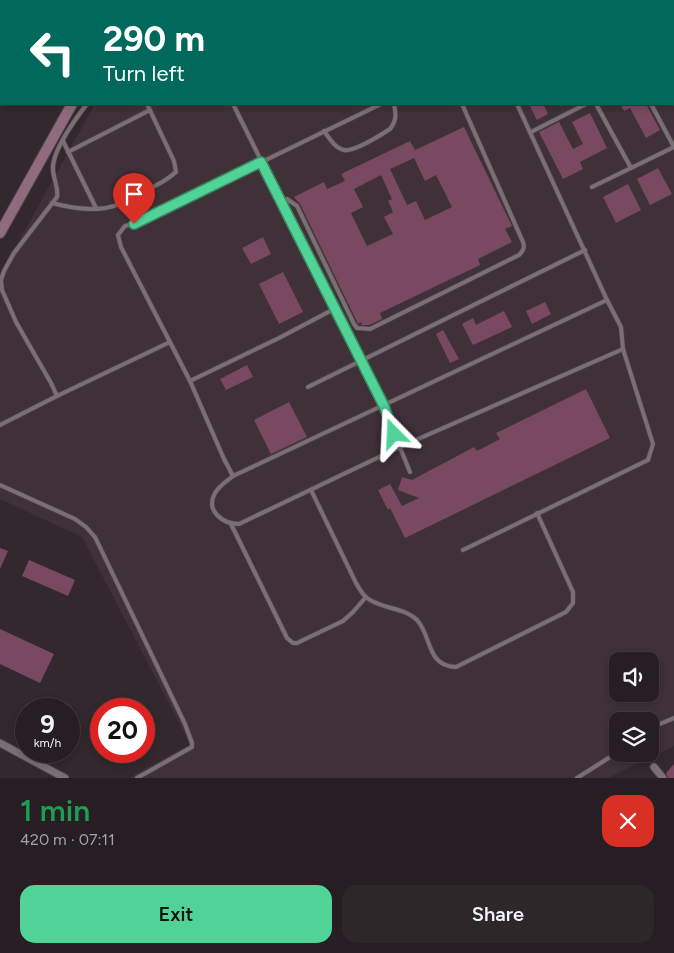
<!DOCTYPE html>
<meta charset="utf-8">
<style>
:root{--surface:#261e22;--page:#2e272a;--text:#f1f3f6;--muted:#a4a2a5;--line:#423c40;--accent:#51d398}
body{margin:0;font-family:Figtree,sans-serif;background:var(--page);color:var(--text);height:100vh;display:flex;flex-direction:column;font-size:19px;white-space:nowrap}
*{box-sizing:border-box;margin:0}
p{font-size:16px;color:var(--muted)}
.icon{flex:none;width:28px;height:28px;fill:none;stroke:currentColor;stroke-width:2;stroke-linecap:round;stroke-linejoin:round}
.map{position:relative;height:778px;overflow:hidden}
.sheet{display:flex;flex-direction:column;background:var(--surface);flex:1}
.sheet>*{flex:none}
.top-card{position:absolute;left:0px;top:0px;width:675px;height:105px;box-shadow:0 2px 8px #0003,0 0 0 1px var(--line);background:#00695c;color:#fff;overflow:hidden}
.tools{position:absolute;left:609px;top:652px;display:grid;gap:10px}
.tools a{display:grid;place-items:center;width:50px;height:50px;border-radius:10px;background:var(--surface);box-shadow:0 2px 8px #0003,0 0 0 1px var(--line);font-size:25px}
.speed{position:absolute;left:15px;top:698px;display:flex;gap:10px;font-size:25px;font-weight:700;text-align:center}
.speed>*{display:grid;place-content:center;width:65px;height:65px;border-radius:50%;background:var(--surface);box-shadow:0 2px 8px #0003,0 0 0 1px var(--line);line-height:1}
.speed small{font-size:12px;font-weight:400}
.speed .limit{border:8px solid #d22;background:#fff;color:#111}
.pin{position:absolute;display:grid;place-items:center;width:42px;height:42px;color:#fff;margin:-51px -21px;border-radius:50% 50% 50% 0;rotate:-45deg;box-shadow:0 0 5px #0007}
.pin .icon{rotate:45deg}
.me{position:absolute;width:55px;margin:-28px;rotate:339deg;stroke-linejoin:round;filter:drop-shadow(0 0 4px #0008)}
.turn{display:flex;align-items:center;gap:18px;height:105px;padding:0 20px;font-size:22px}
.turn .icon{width:65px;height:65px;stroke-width:2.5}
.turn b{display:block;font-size:35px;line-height:42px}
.round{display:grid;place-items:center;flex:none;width:52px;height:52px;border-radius:15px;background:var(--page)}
.headline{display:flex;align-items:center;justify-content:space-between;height:85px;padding:0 20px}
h1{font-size:30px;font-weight:600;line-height:38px;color:#1e9e55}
.action{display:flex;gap:10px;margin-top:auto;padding:10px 20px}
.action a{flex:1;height:58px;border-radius:15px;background:var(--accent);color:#111;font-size:20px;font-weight:600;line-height:58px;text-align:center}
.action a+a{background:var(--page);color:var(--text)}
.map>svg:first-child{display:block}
</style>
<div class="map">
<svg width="674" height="778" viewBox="0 0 674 778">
<rect width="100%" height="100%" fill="#32282d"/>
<!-- built -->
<path fill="#403038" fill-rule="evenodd" d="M232,0H674V746L608,778H129L190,744L82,537L0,499V275L95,104H674V1H229ZM618,661H650V694H618ZM618,721H650V754H618Z"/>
<!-- building -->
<g fill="#794962" fill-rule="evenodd">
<polygon points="529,104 543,104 548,114 537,120"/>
<polygon points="620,104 646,104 660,130 646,138 630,108 624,111"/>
<polygon points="590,113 607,148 580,162 583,169 563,179 539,132 559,122 573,149 583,144 572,122"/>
<path d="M464,127L512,226L505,229L512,242L478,259L480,265L380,313L382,319L369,325H362L361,322L358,324L300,204L294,197L324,182L327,189L345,181L341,174L410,141L415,150ZM414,158L425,181L436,175L452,207L425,220L416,201L407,205L390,169ZM381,175L392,199L388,201L393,212L384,217L393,234L367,246L351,213L363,207L354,189Z"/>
<polygon points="658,168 672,194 650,205 637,179"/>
<polygon points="628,184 641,210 616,223 603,197"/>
<polygon points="263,237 271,254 251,264 242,248"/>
<polygon points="283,272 303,312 279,324 259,284"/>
<polygon points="545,302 551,314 532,324 526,311"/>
<polygon points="504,311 512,327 473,345 462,324 473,318 476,325"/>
<polygon points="443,330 459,359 450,363 436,334"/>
<polygon points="247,365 253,377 226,390 220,379"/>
<polygon points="586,389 610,438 405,538 390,508 388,510 378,490 390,484 402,506 419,498 398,490 402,477 412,480 474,447 477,451 500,439 496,433"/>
<polygon points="289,402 307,437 271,454 254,420"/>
<polygon points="0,548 8,551 0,569"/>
<polygon points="29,560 75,580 68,596 22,576"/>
<polygon points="0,629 54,654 40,683 0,664"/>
<polygon points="674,764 674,778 668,778 666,773"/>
</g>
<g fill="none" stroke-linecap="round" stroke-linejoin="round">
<defs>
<g id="lane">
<polyline points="106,0 107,1"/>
<polyline points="465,0 466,1"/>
<polyline points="528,0 528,1"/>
<polyline points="89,1 91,0"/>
<polyline points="535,1 537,0"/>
<polyline points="595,1 598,0"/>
<polyline points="0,56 1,55"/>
<polyline points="233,104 383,406 410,472"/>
<polyline points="381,104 134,224 125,226 118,235 121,247 190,381 224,459 233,476 607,300"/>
<polyline points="596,104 631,168"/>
<path d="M324,131C329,138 335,148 344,150C354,152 381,135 390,129C397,120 396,114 394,104"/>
<polyline points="531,132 586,104"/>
<polyline points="63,141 96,208"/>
<polyline points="68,152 150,110"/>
<polyline points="592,187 674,147 651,104"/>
<path d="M281,200L287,199L297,206L354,324L357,328L370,329L519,255C523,251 525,248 523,242L462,104"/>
<path d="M52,203C71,208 95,212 114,206C124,203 133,197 142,192C154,187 166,181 176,172L174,161L147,104"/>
<polyline points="190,381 279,338 334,309"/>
<polyline points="308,387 585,250"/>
<polyline points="57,396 170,342"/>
<path d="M0,425L57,396L51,383L16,322L2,290L1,280L4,271L14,253L57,197C59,187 53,179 53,169C52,151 76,118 87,104"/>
<path d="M233,476C227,481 219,486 215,493C205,511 223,524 239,524L400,447L623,349L621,327L607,300L517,104"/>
<polyline points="0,485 75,519 86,527 95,537 185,724 192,743 192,747 137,778"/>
<path d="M311,490L356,583C359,588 362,594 367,598C381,609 404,607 417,620C432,636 426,666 456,667L566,612L573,603V592L537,513"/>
<polyline points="231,524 287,638 293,643 297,643 343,621 353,612 366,597"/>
<polyline points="463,550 648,460 653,444 623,349"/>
<polyline points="650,728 674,718"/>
<polyline points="577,778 618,752"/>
</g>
<g id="street">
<polyline points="0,100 1,99"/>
<polyline points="0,743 65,778"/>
<polyline points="654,767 663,778"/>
</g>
<g id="secondary">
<polyline points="196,1 198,0"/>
<polyline points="0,233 72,104"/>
</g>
</defs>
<!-- lane casing -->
<use href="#lane" stroke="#4c4447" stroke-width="5.5"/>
<!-- street casing -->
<use href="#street" stroke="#4c4447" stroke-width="9"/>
<!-- secondary casing -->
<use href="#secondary" stroke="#4c4447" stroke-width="12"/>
<!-- lane -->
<use href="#lane" stroke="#7b6f75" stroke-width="4"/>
<!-- street -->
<use href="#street" stroke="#7b6f75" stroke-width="7"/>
<!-- secondary -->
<use href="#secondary" stroke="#906a7f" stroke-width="10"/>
</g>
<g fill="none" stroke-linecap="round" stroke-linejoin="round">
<defs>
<polyline id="route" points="134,224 261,162 384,406 394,434"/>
</defs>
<!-- route casing -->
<use href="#route" stroke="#358963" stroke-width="12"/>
<!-- route -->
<use href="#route" stroke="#51d398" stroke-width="9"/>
</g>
</svg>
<div class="tools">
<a><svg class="icon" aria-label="sound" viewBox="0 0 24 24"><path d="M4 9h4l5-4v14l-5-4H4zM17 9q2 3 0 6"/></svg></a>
<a><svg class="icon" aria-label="layers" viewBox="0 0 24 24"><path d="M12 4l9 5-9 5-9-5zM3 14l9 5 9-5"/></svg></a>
</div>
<div class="speed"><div>9<small>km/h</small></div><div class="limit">20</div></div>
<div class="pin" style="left:134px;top:224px;background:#d93025"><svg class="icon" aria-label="arrive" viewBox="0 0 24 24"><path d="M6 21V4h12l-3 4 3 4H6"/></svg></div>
<svg class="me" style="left:394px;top:434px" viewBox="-20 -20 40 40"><path d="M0-17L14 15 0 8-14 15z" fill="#51d398" stroke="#fff" stroke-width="4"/></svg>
<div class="top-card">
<div class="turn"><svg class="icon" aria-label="left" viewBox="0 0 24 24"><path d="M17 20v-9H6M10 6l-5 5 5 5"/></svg><div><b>290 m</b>Turn left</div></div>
</div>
</div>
<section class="sheet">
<div class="headline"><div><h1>1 min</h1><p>420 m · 07:11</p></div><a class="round" style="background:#d93025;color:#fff"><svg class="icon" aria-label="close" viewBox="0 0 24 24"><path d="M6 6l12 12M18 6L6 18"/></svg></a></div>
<div class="action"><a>Exit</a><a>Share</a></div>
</section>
